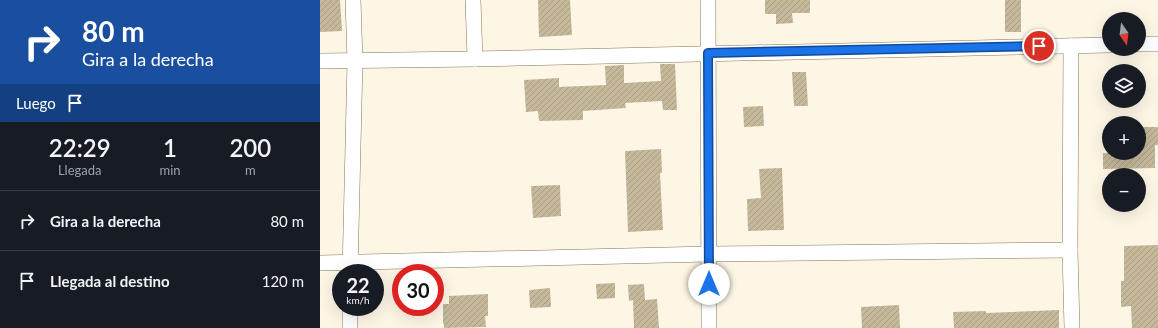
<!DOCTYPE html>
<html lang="es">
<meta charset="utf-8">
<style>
:root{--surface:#171b24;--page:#20242c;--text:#f1f3f6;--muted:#9ea1a6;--line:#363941}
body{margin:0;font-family:Lato,sans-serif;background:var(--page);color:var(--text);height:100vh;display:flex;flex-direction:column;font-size:15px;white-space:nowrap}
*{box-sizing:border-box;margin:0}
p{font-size:13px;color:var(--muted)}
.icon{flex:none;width:22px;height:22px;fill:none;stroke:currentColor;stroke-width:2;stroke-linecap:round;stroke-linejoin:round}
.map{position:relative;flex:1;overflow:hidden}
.panel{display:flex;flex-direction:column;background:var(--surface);width:320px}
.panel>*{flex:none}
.banner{background:#1a4fa0;color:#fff;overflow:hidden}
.needle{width:26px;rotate:166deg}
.tools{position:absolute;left:782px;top:12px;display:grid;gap:8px}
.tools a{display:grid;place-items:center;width:44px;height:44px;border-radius:50%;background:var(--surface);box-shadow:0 4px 16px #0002;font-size:20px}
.speed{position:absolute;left:12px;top:264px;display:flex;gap:8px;font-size:20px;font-weight:700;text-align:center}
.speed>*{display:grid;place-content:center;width:52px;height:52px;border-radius:50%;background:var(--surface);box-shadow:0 4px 16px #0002;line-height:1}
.speed small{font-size:10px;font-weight:400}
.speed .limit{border:6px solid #d22;background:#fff;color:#111}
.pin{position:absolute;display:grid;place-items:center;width:34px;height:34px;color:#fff;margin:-17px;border:2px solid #fff;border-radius:50%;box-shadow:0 1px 4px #0007}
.me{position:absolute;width:44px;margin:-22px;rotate:0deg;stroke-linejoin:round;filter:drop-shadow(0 0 3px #0008)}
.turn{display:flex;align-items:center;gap:14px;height:84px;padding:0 16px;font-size:18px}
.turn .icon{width:52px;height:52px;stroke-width:2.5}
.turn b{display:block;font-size:28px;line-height:34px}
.then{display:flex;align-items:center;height:38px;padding:0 16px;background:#0003;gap:8px;font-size:15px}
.eta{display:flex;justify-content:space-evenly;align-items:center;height:68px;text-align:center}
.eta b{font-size:24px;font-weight:600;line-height:28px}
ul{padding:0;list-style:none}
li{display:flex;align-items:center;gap:12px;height:60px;padding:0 16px;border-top:1px solid var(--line)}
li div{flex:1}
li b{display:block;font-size:15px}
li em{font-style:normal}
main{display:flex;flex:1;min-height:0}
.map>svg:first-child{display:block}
</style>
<main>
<section class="panel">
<div class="banner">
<div class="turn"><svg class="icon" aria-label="right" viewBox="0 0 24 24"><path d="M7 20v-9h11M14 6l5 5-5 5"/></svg><div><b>80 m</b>Gira a la derecha</div></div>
<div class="then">Luego<svg class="icon" aria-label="arrive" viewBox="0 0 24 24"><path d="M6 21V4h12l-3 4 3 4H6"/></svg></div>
</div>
<div class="eta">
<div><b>22:29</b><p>Llegada</p></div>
<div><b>1</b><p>min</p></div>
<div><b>200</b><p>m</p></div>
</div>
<ul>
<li><svg class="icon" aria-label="right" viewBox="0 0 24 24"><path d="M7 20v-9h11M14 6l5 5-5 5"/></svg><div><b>Gira a la derecha</b></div><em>80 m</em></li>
<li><svg class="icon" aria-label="arrive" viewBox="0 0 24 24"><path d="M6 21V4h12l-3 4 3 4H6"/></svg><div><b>Llegada al destino</b></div><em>120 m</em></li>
</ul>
</section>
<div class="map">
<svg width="838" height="328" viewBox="0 0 838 328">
<defs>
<pattern id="building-hatch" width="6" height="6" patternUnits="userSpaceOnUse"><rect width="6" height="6" fill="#c5b89b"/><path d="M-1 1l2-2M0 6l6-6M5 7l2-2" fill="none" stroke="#a89d84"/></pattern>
</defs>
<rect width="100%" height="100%" fill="#fef6e5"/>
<!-- building -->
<g fill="url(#building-hatch)">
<polygon points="0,0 20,0 22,31 0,32"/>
<polygon points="218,0 250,0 252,35 219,37"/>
<polygon points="445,0 490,0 490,13 472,13 473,23 456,24 456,14 445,14"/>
<rect x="685" y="0" width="16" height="32"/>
<polygon points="340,64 355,64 357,110 343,110 342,101 305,103 306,108 263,111 263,120 219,121 218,111 206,112 204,80 239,78 239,87 286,85 285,66 304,65 304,83 341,81"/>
<polygon points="472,72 486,72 488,106 474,106"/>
<polygon points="443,106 444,126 424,127 423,107"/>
<polygon points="819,127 838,127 838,145 835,145 835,168 783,169 783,153 819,153"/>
<polygon points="341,149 342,173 340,173 343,230 308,232 305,151"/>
<polygon points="462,168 464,230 428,231 427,199 441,198 439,169"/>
<polygon points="240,185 241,216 213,218 211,186"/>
<polygon points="838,245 838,328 812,328 811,306 801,307 801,281 804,281 804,246"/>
<polygon points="295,283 295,298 277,299 276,284"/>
<polygon points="324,284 325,300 337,299 339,328 314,328 313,300 309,301 308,285"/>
<polygon points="230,288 231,307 210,308 209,290"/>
<polygon points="168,294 168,316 165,316 166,327 124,328 124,324 123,324 123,304 129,304 129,296"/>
<polygon points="579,305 580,328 542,328 541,307"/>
<polygon points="739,310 739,328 634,328 633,312 666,311 666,313"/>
</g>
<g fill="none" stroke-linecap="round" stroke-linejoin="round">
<defs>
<g id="minor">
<polyline points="153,0 155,59"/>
<polyline points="388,0 389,328"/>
<polyline points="819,44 838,44"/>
<polyline points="751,46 750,250 752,328"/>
<polyline points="0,61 155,59 789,45"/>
<polyline points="0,263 389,254 750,250"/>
<polyline points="30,273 35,61 33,0"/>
<polyline points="30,307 30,328"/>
</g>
</defs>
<!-- minor casing -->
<use href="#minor" stroke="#83775c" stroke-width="16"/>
<!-- minor -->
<use href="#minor" stroke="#fff" stroke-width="15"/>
</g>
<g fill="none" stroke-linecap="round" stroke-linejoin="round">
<defs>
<polyline id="route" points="389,284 388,53 719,46"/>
</defs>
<!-- route casing -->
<use href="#route" stroke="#114b97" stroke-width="10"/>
<!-- route -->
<use href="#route" stroke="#1a73e8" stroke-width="7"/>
</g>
</svg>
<div class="tools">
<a><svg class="needle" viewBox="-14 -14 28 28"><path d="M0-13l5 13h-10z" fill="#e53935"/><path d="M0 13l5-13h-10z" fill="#9ea1a6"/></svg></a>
<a><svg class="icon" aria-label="layers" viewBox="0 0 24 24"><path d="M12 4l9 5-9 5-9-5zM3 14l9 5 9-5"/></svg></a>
<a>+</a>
<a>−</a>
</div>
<div class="speed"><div>22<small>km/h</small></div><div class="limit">30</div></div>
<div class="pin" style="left:719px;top:46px;background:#d93025"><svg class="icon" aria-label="arrive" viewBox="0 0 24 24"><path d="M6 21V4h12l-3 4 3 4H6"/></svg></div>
<svg class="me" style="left:389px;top:284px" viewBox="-20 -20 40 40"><circle r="19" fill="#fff"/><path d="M0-13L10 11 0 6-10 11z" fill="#1a73e8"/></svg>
</div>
</main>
